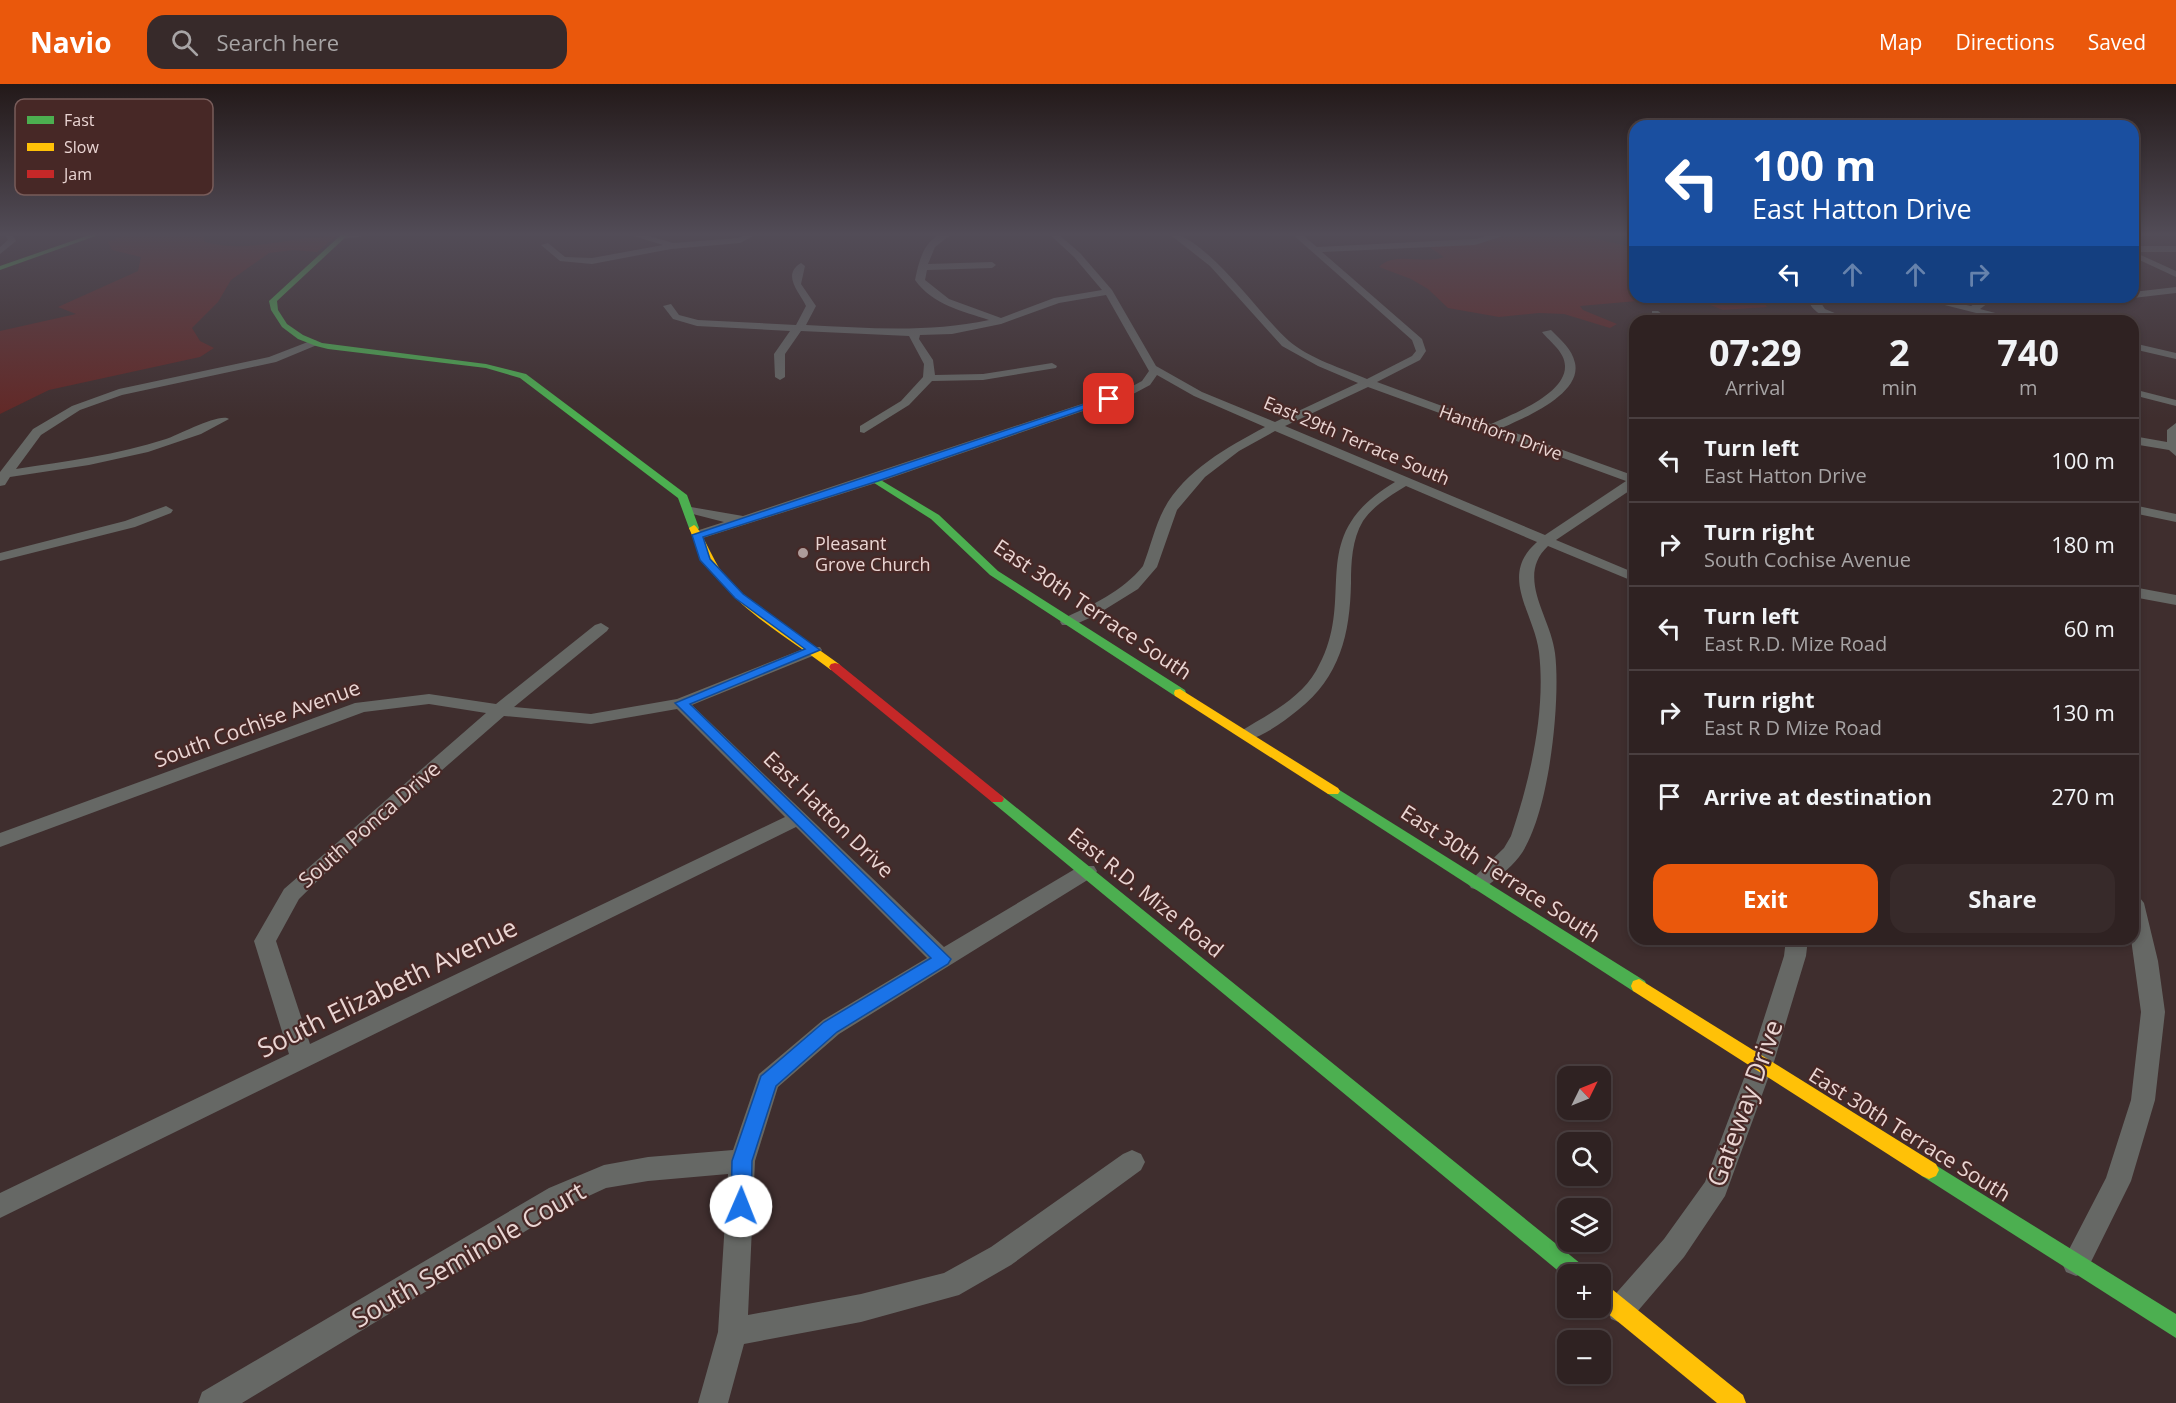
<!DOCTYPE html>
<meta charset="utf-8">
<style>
:root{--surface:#2f2222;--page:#372a2a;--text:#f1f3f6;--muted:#a7a4a5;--line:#4a3f40;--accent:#ea580c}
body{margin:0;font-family:"Open Sans",sans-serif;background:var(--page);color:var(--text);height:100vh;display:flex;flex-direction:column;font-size:22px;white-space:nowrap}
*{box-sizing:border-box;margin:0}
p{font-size:20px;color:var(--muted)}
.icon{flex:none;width:33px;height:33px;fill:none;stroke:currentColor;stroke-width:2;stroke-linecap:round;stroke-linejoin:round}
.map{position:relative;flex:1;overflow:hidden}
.panel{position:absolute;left:1629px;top:231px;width:510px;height:630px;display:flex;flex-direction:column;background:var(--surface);border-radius:18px;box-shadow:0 3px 9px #0003,0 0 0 2px var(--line)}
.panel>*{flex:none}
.top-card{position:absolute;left:1629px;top:36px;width:510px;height:183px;border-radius:18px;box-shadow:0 3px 9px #0003,0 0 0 2px var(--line);background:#1a4fa0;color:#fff;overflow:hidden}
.needle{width:39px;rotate:47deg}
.fabs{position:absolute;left:1557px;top:982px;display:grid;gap:12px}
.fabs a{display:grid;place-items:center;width:54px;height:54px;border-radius:12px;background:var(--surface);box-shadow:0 3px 9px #0003,0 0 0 2px var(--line);font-size:30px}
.pin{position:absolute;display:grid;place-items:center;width:51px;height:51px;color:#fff;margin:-26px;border-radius:12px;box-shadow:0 3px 9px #0006}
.me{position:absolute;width:66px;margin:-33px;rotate:1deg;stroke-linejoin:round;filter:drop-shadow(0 0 4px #0008)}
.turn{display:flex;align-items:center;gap:21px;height:126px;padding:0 24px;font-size:27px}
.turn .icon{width:78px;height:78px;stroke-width:2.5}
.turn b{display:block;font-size:42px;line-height:51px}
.lanes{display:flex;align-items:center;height:57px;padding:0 24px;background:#0003;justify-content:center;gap:30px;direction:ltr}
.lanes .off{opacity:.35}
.eta{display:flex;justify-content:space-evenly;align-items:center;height:102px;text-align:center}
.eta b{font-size:36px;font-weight:700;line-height:42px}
.action{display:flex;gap:12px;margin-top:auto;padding:12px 24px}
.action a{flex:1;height:69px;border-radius:18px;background:var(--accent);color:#fff;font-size:24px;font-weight:700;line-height:69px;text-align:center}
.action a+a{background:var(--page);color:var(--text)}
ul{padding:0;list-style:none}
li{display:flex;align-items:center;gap:18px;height:84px;padding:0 24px;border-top:2px solid var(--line)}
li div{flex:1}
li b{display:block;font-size:22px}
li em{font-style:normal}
header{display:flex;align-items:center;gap:36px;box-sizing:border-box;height:84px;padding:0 30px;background:var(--accent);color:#fff}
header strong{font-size:28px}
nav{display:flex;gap:33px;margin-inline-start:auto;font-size:21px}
.search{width:420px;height:54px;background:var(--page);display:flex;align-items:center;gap:15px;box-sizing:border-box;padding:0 21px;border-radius:18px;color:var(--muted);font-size:22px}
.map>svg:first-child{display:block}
</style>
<header>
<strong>Navio</strong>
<div class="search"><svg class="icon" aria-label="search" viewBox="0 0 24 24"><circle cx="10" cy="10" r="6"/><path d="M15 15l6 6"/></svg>Search here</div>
<nav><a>Map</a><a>Directions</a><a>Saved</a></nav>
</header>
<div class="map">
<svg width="2176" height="1319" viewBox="0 0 2176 1319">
<rect width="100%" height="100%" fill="#3f2e2e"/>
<!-- green -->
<g fill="#632826">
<path d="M128,149H202L205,158C250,170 290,152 336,152L317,168L293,166L269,169L231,196L218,218L192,244L200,257L214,264L200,273L49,306L0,330V247L76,230L58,223L138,187L141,173L112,166L108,158Z"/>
<path d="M1518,149H1571L1635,164V213H1683L1580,222L1583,226L1617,240L1610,244L1564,230L1539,229L1499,233L1448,224L1428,205L1411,195L1379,183C1395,167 1424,181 1444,173L1428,162L1483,158Z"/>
<polygon points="1690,213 1761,213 1767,223 1723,226"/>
</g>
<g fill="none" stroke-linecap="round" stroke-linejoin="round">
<!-- street -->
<g fill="#666865" fill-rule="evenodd">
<polygon points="4,149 12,149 16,157 0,170 0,163 8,156"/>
<polygon points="358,149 389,149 342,155 338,153"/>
<polygon points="624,149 639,149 673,159 738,154 748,149 759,149 740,159 671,165 592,180 560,177 541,161 548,159 565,173 592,174 663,161"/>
<path d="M942,149H953L935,163L928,180L992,178L996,181L992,184L927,186L925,196L949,215L1001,234L1054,214L1102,206L1074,173L1048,149H1057L1080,169L1112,206L1156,282L1202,308L1275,338L1358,299L1318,282L1282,262L1210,182L1168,149C1204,149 1261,233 1289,257C1310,275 1342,284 1367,295L1412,272L1416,267L1412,256L1291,149H1300L1317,163L1475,155L1498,149H1512L1475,161L1322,168L1422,255L1426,267L1420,276L1377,298L1491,340C1513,330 1566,310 1565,282C1565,268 1550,258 1542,248L1551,246C1561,256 1572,265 1575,279C1582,310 1524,334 1502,344L1635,392V403L1556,456L1635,489V498L1548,462C1515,493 1551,533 1555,569C1561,617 1549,734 1519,773C1510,785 1496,794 1485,804L1478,806L1471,804L1468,799L1504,764L1511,752C1530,696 1546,628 1539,568C1534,528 1498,492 1537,458L1406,402C1390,412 1374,421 1363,437C1352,455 1351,479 1351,499C1350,550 1340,593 1298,626C1284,637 1265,652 1247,656L1238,651L1241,647C1267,631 1300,615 1316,587C1360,512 1301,454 1395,398L1275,347L1239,367L1205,393L1177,426L1157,483L1138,505L1096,531L1074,541H1062L1060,538L1062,535C1092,521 1122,508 1143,482C1150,464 1155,442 1164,425C1185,386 1228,363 1265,343L1194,312L1157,291L1150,301L1135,309L879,398L703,454H693V448L724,438L685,428V422L743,432L1127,305L1142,297L1149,287L1106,211L1059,219L1001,240L952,250L920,251L919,255L933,276L935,291L983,290L1052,279L1057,282L1056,284L983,296L932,297L909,321L864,349L860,348V342L901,317L923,293L924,280L909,252L801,247L785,270V293L780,296L775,293L774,270L790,247L697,242L673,235L663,222L671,220L679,231L698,236L796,241L806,222C800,209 781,191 801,179L805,182L801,200L816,222L806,241C868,244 928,249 989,236C962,227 933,221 915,196C919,177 923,158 942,149ZM1368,303L1626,397L1545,451L1285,342Z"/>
<polygon points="2133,162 2176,162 2176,168 2134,168 2176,187 2176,193 2133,173"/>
<polygon points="2176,203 2176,209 2133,214 2130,213 2133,213 2133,208"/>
<path d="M1807,213H1817L1825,225L1854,237C1835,237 1813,234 1807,213Z"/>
<polygon points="1913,213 1930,213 1971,222 1985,213 1996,213 1980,225 2026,237 2008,237"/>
<polygon points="1652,227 1658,227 1671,237 1660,237 1652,231"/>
<path d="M313,256L317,257V261L276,278L122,311L80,326L41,351L16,385C67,377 117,371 166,355C178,351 221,328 229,335L201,350L148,368L89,381L10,393L5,401L0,402V388L33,345L72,322L119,305L269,273Z"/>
<polygon points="2133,259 2176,269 2176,275 2133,265"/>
<polygon points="2133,305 2176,316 2176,322 2133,311"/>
<polygon points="2176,339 2176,372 2169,366 2133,360 2133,352 2167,358 2167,346"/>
<polygon points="2133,421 2176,430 2176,438 2133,429"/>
<polygon points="166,422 173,426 171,429 135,443 0,477 0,469 125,437"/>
<polygon points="2133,503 2176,511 2176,521 2133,513"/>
<path d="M601,539L609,544L607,547L514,623L591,630L677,615L808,563H820L822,566L820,569L692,621L944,863L1080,782H1094L1097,787L1094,792L839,950L778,1003L755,1077L748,1231L861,1210L944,1189L991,1163L1123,1070L1132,1066L1141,1070L1145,1078L1141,1086L1011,1181L959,1211L861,1238L744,1260L728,1319H698L718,1248L728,1090L648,1097L606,1104L567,1122L242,1319H198L202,1308L549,1104L604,1081L648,1073L733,1066L759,990L823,936L927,874L796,743L0,1134V1109L289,970L254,857L284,805L486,629L429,620L364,628L0,763V749L355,619L429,610L496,620L595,541ZM677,625L785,733L310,960L276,857L299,815L339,776L504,632L591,640Z"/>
<polygon points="2133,811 2140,814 2144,819 2158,877 2165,928 2155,1016 2131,1097 2086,1188 2076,1192 2066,1188 2062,1179 2106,1094 2131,1016 2141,928 2131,855 2133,855"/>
<polygon points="1786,855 1808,855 1806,872 1773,981 1725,1112 1684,1173 1631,1235 1621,1239 1611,1235 1607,1225 1611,1215 1664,1155 1705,1098 1749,981 1784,872"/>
</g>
<!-- fast -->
<g fill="#4caf50" fill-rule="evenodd">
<polygon points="95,149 104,149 0,186 0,182"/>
<polygon points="343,149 350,149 277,217 278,226 287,240 303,251 322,259 486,280 526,290 687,411 699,444 698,446 690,446 689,444 678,414 520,294 486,284 328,265 316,262 298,255 282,243 271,226 269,217"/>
<polygon points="874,392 939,431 998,487 1185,606 1186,609 1185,612 1175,612 990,491 931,435 871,397 869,395"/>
<polygon points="1333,702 1645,897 1647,902 1645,907 1639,909 1633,907 1328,710 1326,707 1328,704"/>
<polygon points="997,710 1002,712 1586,1184 1590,1191 1568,1191 1568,1195 992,718 990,715 992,712"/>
<polygon points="1929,1077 2176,1230 2176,1254 1922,1092 1919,1086 1922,1080"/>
</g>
<!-- slow -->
<g fill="#ffc107" fill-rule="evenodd">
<path d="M694,441C700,443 714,478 722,488C754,526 800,551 839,580L841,583L839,586H831C772,541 717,517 689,444Z"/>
<polygon points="1180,605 1338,704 1340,707 1338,710 1328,710 1175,612 1174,609 1175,606"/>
<polygon points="1639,895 1936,1080 1939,1086 1936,1092 1929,1095 1922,1092 1633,907 1631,902 1633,897"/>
<polygon points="1600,1199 1608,1202 1743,1311 1746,1319 1717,1319 1600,1223"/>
</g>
<!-- jam -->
<polygon fill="#c62828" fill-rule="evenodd" points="835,579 839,580 1002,712 1004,715 1002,718 992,718 831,586 829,583 831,580"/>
</g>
<!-- sky -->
<linearGradient id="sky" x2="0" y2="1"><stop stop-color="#231919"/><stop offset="0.45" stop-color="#524c57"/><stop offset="1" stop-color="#524c57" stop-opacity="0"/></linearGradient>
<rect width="2176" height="334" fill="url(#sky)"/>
<!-- route -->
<polygon fill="#1a73e8" stroke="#114b97" stroke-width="1.5" points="1106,313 1114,315 878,397 703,453 710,475 743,510 820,566 690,620 951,875 948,880 837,948 776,1002 752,1077 751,1122 748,1128 741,1131 734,1128 731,1122 732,1077 761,992 824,938 931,874 675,619 805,565 735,514 700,476 692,451"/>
<!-- markers -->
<circle fill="#ae9b99" stroke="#472826" stroke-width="2" cx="803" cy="469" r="6"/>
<g text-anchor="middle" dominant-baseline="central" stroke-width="4.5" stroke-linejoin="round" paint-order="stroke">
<!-- far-street labels -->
<g font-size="18" fill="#ead5d3" stroke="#472826">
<text transform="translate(1501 348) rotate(20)">Hanthorn Drive</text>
<text transform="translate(1357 356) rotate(23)">East 29th Terrace South</text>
</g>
<!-- far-poi labels -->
<g font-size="18" fill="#ead5d3" stroke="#472826" text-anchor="start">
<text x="815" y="459">Pleasant<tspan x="815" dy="21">Grove Church</tspan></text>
</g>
<!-- street labels -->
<g font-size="21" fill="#ead5d3" stroke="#472826">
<text transform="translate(1093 525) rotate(34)">East 30th Terrace South</text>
<text transform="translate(257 639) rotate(-20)">South Cochise Avenue</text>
<text transform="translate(829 730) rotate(44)">East Hatton Drive</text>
<text transform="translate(369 740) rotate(-41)">South Ponca Drive</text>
<text transform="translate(1501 789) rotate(33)">East 30th Terrace South</text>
<text transform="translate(1146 808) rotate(39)">East R.D. Mize Road</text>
<text transform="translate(1910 1050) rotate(32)">East 30th Terrace South</text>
</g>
<!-- near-street labels -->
<g font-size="26" fill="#ead5d3" stroke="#472826">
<text transform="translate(387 903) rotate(-26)">South Elizabeth Avenue</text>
<text transform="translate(1744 1019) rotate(-70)">Gateway Drive</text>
<text transform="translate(468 1170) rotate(-30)">South Seminole Court</text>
</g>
</g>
<!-- legend -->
<rect x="15" y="15" width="198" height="96" rx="9" fill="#472826" stroke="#785c5a" stroke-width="1.5"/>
<rect x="27" y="32" width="27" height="8" fill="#4caf50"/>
<rect x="27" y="59" width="27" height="8" fill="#ffc107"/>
<rect x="27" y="86" width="27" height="8" fill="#c62828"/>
<g font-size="16" fill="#ead5d3">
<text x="64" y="42">Fast</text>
<text x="64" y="69">Slow</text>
<text x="64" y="96">Jam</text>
</g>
</svg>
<div class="fabs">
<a><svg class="needle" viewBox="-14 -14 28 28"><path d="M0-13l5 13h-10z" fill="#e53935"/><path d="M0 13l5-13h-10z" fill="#a7a4a5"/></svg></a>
<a><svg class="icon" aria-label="search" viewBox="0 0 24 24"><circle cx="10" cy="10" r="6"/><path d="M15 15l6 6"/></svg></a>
<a><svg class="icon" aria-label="layers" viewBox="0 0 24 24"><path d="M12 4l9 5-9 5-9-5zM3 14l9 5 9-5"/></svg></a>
<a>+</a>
<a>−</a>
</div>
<div class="pin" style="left:1109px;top:315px;background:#d93025"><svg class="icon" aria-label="arrive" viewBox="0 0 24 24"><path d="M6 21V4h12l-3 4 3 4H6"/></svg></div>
<svg class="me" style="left:741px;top:1122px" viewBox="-20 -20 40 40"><circle r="19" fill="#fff"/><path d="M0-13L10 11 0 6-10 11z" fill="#1a73e8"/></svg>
<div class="top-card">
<div class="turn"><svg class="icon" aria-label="left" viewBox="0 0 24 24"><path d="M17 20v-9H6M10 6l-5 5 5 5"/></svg><div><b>100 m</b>East Hatton Drive</div></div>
<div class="lanes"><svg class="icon" aria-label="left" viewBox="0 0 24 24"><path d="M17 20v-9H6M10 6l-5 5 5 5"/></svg><svg class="icon off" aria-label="ahead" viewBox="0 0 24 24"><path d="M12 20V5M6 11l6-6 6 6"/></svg><svg class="icon off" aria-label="ahead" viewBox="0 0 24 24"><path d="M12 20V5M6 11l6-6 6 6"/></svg><svg class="icon off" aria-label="right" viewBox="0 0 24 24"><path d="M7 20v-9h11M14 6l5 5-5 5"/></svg></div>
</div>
<section class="panel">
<div class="eta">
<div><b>07:29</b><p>Arrival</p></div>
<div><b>2</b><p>min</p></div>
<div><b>740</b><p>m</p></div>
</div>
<ul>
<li><svg class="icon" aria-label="left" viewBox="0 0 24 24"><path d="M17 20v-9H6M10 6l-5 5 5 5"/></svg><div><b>Turn left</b><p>East Hatton Drive</p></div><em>100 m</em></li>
<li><svg class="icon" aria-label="right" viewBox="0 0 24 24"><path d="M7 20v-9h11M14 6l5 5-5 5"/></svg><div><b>Turn right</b><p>South Cochise Avenue</p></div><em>180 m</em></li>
<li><svg class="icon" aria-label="left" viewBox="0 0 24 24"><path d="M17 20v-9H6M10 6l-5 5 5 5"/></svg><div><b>Turn left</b><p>East R.D. Mize Road</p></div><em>60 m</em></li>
<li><svg class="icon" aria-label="right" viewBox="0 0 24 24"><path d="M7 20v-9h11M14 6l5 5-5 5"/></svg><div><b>Turn right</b><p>East R D Mize Road</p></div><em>130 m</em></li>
<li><svg class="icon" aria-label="arrive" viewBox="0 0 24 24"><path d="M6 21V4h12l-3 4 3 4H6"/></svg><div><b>Arrive at destination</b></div><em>270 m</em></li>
</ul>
<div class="action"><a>Exit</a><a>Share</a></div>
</section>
</div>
